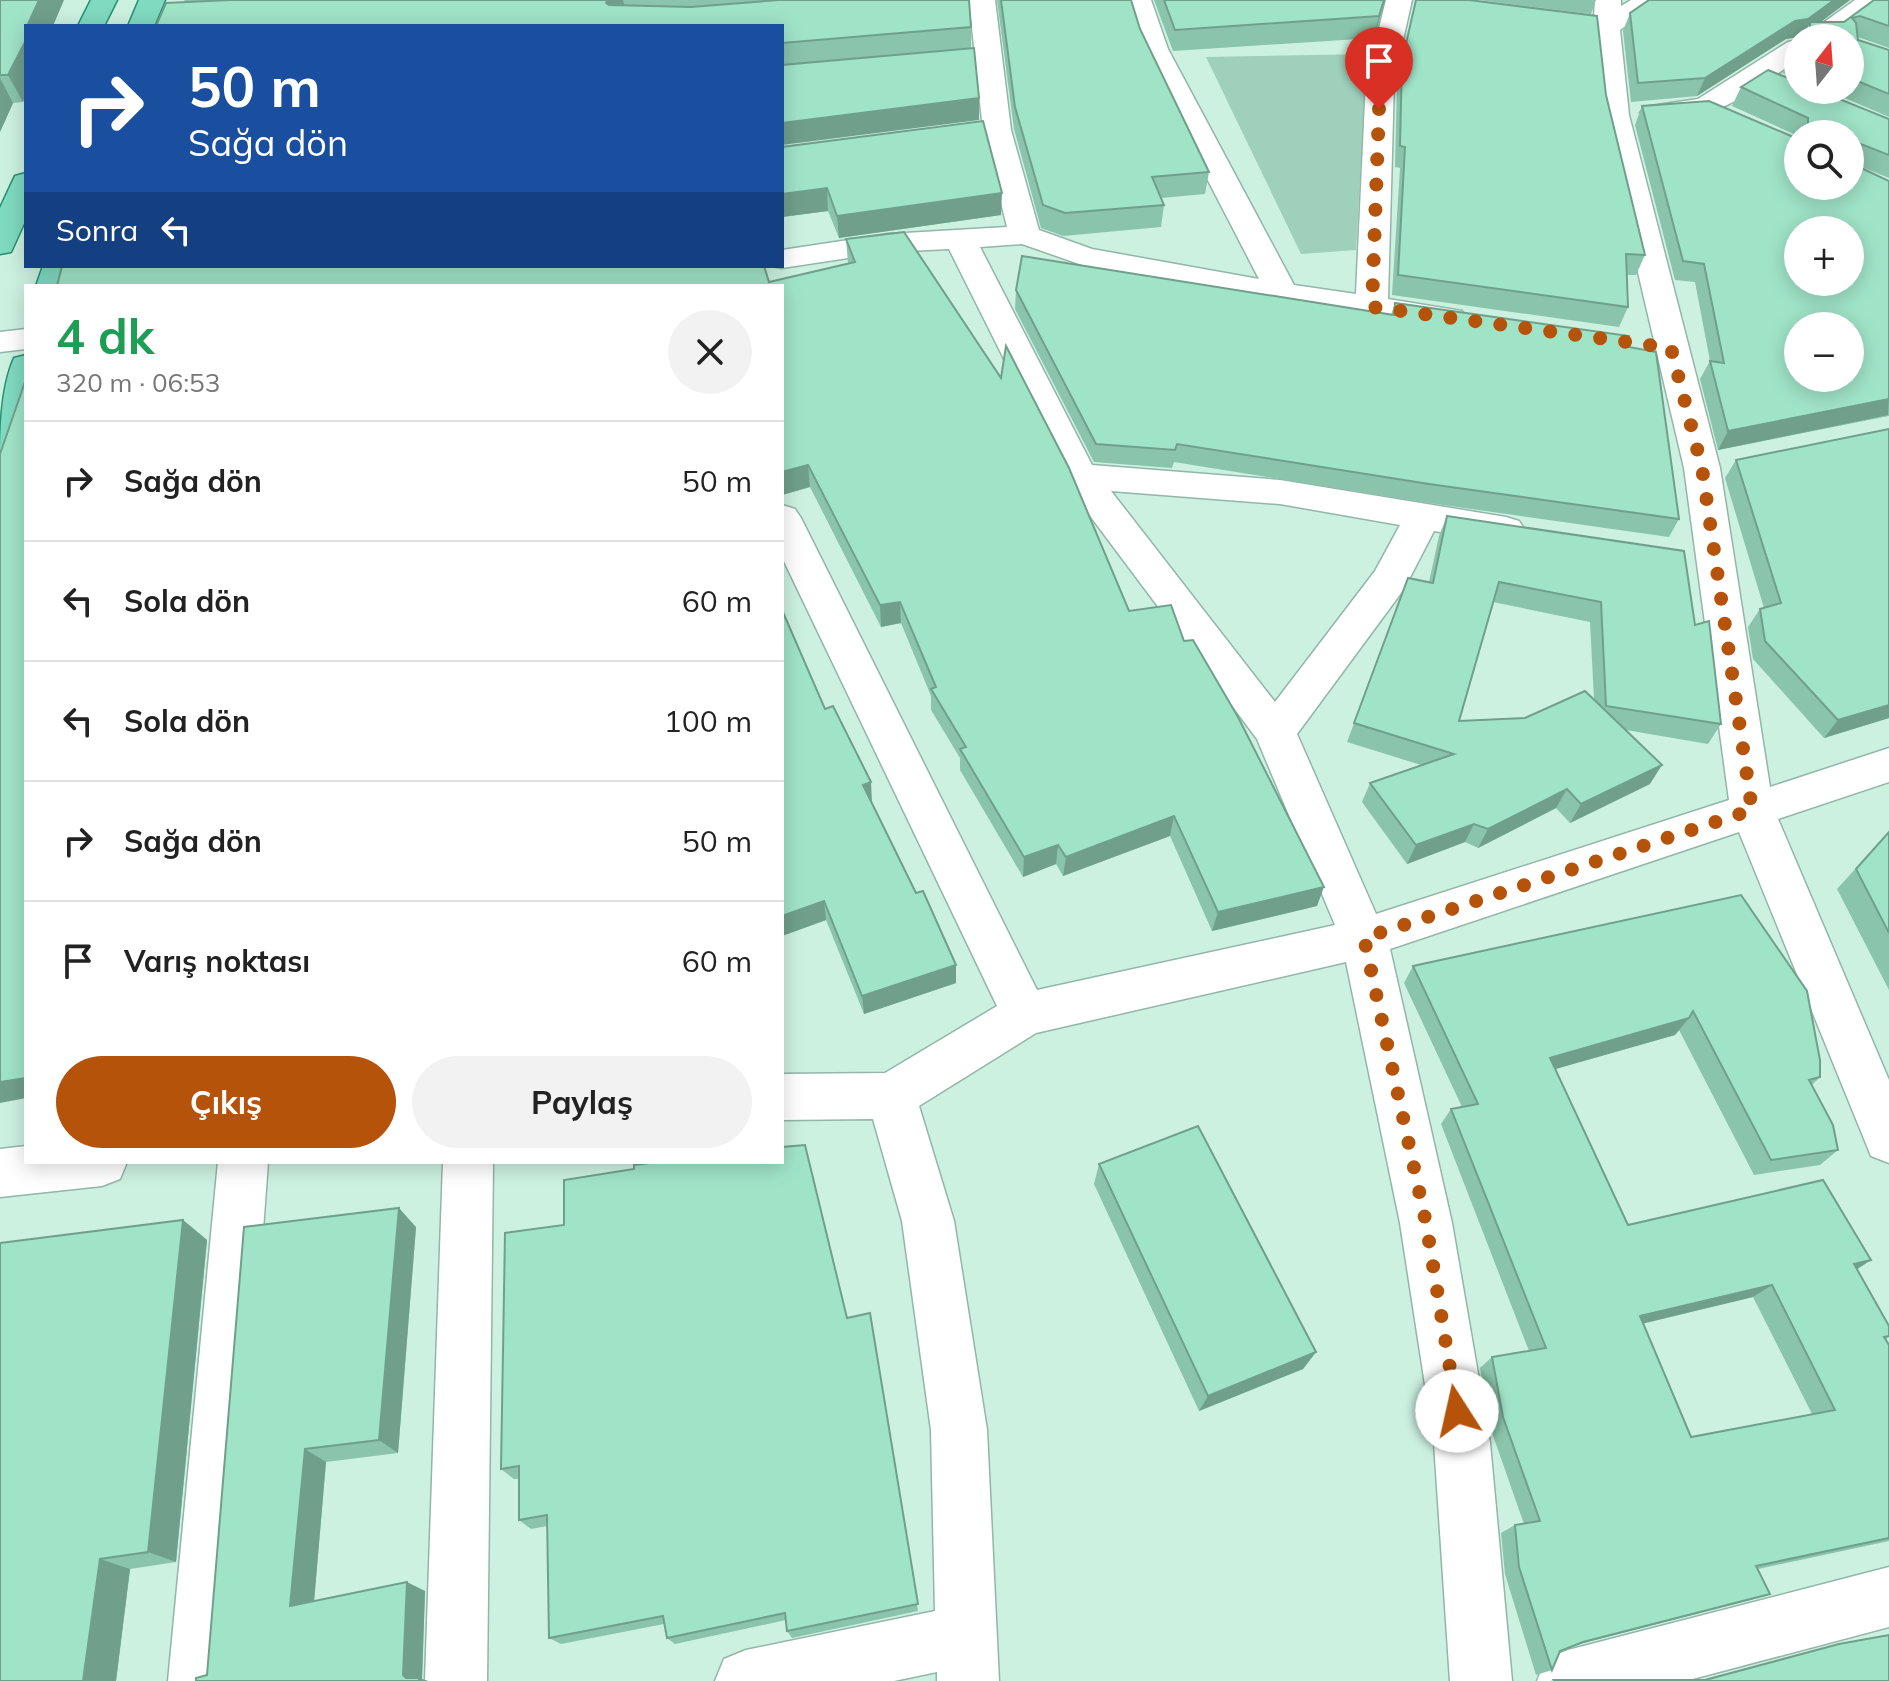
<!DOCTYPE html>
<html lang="tr">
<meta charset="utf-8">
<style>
:root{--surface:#fff;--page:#f2f2f2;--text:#222;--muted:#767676;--line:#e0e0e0;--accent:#b45309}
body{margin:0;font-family:Mulish,sans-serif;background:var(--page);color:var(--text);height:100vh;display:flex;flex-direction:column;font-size:30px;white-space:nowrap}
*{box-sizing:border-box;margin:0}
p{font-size:26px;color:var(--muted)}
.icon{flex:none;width:44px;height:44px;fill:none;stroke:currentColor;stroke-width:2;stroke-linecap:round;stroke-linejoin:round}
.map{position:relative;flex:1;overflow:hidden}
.drawer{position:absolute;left:24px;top:284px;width:760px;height:880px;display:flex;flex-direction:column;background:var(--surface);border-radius:0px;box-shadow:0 4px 20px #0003}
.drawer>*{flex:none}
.hud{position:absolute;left:24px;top:24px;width:760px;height:244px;border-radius:0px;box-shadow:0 4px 20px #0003;background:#1a4fa0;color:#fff;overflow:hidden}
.needle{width:52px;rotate:17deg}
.fabs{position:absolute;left:1784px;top:24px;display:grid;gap:16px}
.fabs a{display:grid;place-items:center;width:80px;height:80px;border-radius:50%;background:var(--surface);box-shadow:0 4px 20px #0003;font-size:40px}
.pin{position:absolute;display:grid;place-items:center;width:68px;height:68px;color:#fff;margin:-82px -34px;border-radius:50% 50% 50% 0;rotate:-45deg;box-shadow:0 0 8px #0007}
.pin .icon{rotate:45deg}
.me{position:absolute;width:88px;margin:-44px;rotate:350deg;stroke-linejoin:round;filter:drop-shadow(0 0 6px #0008)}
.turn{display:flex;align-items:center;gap:28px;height:168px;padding:0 32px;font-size:36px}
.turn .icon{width:104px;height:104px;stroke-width:2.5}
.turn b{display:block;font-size:56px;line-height:68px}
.then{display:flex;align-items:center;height:76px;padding:0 32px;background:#0003;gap:16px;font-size:30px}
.round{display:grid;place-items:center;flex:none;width:84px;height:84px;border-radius:42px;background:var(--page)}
.head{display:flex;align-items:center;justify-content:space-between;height:136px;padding:0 32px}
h1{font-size:48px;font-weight:700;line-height:60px;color:#1e9e55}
.primary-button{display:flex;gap:16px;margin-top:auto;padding:16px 32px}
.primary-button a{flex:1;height:92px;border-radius:48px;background:var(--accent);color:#fff;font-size:32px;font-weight:700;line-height:92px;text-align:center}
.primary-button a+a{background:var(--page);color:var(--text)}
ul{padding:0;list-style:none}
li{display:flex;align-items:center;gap:24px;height:120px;padding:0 32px;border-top:2px solid var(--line)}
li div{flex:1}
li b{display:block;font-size:30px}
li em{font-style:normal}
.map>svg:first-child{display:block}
</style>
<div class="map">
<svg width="1889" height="1681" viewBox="0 0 1889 1681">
<rect width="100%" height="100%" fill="#ccf1e1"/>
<!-- green -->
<polygon fill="#9ed0bb" points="1367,54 1356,250 1301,254 1206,57"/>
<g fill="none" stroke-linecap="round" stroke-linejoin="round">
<defs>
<g id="minor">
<path d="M969,0H995L1011,130L1039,230L1092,249L1259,279L1140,49L1125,0H1151L1168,49L1294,285L1356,294L1366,80L1386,0H1412L1394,80L1388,299L1462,311L1466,318L1462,325L1450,328L1282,303L1085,266L1022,244L980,247L1092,465L1280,480L1506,517L1519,521L1525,530L1519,539L1506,543L1434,531L1404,589L1297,734L1376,914L1729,800L1684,468L1601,115L1593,33L1575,30L1571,24L1575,18L1594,17L1595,0H1621V6L1631,0H1662L1620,30L1629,115L1720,468L1770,787L1889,748V782L1778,819L1889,1080V1163L1871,1156L1739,832L1390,949L1452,1223L1490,1443L1512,1681H1450L1434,1443L1400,1223L1346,962L1036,1033L919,1106L954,1221L987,1430L999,1681H937V1672L894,1681H715L724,1659L746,1650L935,1611L931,1430L902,1221L873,1119L782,1120V1074L885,1073L997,1006L782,557V505L795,509L801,518L1037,990L1335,925L1257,739L1067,485L949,249L888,252L782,268L772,266H782V250L888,234L1007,227L983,130ZM1111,491L1280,504L1400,525L1375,571L1275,702Z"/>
<polygon points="1855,0 1886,0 1833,38 1802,38"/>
<path d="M1798,40V60C1753,89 1702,133 1644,119L1640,113L1644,107L1698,99L1788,42Z"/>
<polygon points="26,329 26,349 0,352 0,332"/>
<polygon points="26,1146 26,1162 127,1162 120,1179 102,1186 0,1197 0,1149"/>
<polygon points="218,1162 268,1162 230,1681 168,1681"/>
<polygon points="443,1162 493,1162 487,1681 425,1681"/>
<polygon points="1889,1567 1889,1627 1685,1681 1537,1681 1546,1659 1568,1650"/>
</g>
<g id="major">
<polygon points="91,0 117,0 104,26 78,26"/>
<polygon points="139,0 165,0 154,26 128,26"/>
<polygon points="26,173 26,219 11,252 0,254 0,208 15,176"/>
<polygon points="43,266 75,266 68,286 36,286"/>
<path d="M26,355C26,392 33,435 13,467L0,471C0,435 0,390 14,358Z"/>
</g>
</defs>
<!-- minor casing -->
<use href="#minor" stroke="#92b6a7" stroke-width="3"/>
<!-- major casing -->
<use href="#major" stroke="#278f70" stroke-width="3"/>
<!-- minor -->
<use href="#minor" fill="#fff" fill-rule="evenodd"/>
<!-- major -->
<use href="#major" fill="#7fdabf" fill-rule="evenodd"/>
</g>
<!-- wall -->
<g fill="#8ac4ac" fill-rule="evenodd">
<polygon points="0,0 26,26 23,102 13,103 0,132"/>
<polygon points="184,0 776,0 971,27 971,48 782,65 782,26 185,2"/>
<polygon points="997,0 1131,0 1140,29 1209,172 1205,194 1161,198 1164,205 1161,227 1063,236 1041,228 1014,129"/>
<polygon points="1154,0 1385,0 1374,38 1173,51"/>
<polygon points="1416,0 1606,95 1645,255 1636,275 1627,275 1628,307 1619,327 1392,295 1400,168 1395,167 1397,81"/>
<polygon points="1479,0 1596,0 1591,14"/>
<polygon points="1649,0 1850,0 1820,22 1844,22 1889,0 1889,48 1858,37 1858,40 1889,50 1889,117 1826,90 1850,90 1850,38 1802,38 1804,34 1799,37 1786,39 1697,96 1631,102 1623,31 1630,13"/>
<polygon points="1798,50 1798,79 1783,73 1792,54"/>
<polygon points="1741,87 1889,119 1889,178 1857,165 1857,166 1889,181 1889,416 1718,450 1700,379 1710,361 1695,282 1675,280 1635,125 1642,106 1798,186 1850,134 1798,134 1798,136 1732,106"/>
<polygon points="782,147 1001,215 839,238 828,211 782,217"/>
<polygon points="846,239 1129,611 1184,641 1317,906 1212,931 1170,836 1063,876 1056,864 1023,877 960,770 960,758 931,710 931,696 901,623 881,627 810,487 782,495 782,286 62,266 570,266 565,267 769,282 848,263"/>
<polygon points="1016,290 1391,315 1395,303 1629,347 1679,519 1669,537 1422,502 1174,462 1172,468 1094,462 1015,309"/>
<polygon points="1736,460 1889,718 1824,738 1753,659 1748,627 1760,609 1764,608 1725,478"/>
<path d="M1447,516L1695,625L1721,724L1708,744L1626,730L1650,784L1570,823L1556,808L1478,848L1465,842L1407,864L1362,802L1370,783L1421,765L1347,742L1408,578L1429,582L1439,536ZM1493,602L1590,622L1594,699L1525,718L1459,721Z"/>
<polygon points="782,610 825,709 872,803 956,983 864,1014 826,920 782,936"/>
<polygon points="1889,832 1889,990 1837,889"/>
<path d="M1741,895L1820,1077L1812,1085L1838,1150L1820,1165L1754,1175L1679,1030L1675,1035L1555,1069L1628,1225L1871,1260L1857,1269L1889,1326V1337L1886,1339L1889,1345V1541L1758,1569L1770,1594L1576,1645L1560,1651L1552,1670L1536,1675L1505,1574L1501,1533L1515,1525L1524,1524L1490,1427L1480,1368L1492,1357L1529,1351L1441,1124L1451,1109L1462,1107L1404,983L1413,966ZM1753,1297L1812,1414L1691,1437L1643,1323Z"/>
<polygon points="1099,1164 1316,1352 1303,1369 1199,1411 1094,1184"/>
<polygon points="183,1220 207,1240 176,1562 130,1569 116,1681 0,1681"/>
<polygon points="244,1227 416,1227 398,1453 326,1462 314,1601 425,1591 422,1679 428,1681 196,1681 207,1675"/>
<polygon points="870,1313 918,1611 792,1638 787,1631 786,1620 675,1644 667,1638 664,1624 561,1644 549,1638 547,1526 531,1529 519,1520 519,1479 514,1479 501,1469"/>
<polygon points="1839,1644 1889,1681 1550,1681 1554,1680 1702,1680"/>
</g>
<!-- shaded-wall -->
<g fill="#70a08c">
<polygon points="39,0 64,0 53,26 29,26 28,24"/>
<polygon points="608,0 623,0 626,13 610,24 606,3"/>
<polygon points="1384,0 1385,0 1374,38 1379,16"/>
<polygon points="1834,0 1850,0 1810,30 1810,22 1804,34 1799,37 1786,39 1697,96 1705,78 1795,21"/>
<polygon points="26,40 26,96 23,102 8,75"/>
<polygon points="0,78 13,103 0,132"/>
<polygon points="979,98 979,120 782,145 782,123"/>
<polygon points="827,188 828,211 782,217 782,194"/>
<polygon points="1002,193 1001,215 839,238 837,216"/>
<polygon points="1889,399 1888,415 1718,450 1728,431"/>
<polygon points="808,465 810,487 782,495 782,472"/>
<polygon points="900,602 901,623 881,627 880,605"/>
<polygon points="1889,705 1889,718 1824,738 1838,720"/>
<polygon points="1662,765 1650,784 1570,823 1581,804"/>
<polygon points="871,782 872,803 863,785"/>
<polygon points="1567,789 1556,808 1478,848 1488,829"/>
<polygon points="1174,816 1170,836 1063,876 1066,857"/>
<polygon points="1474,824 1465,842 1407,864 1416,845"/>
<polygon points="1058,845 1056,864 1023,877 1024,857"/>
<polygon points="1324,887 1317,906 1212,931 1218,912"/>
<polygon points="824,901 826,920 782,936 782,916"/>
<polygon points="956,965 956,983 864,1014 862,996"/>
<polygon points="1689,1018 1675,1035 1538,1074 1550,1058"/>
<polygon points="26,1078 26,1098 0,1103 0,1082"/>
<polygon points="399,1208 416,1227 398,1453 379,1440"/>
<polygon points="183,1220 207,1240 176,1562 148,1552"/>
<polygon points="1871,1260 1851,1273 1854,1264"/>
<polygon points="1772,1285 1753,1297 1625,1328 1640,1316"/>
<polygon points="1316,1352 1303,1369 1199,1411 1208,1396"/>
<polygon points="305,1449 326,1462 313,1614 290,1606"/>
<polygon points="100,1559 130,1569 116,1681 83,1681"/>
<polygon points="407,1582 425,1591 422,1679 428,1681 416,1681 406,1678 403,1675"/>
<polygon points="1770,1594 1750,1600 1567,1647 1583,1642"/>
</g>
<!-- building -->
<g fill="#a0e4c8" stroke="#70a08c" stroke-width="2" fill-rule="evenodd">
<polygon points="0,0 39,0 28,24 34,23 33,26 26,26 26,40 8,75 0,75"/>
<polygon points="231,0 608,0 606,3 609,5 691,7 779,0 969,0 971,27 782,43 782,26 156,26 166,3"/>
<polygon points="1001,0 1131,0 1140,29 1209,172 1152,177 1164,205 1065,213 1043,205 1015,107"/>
<polygon points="1164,0 1384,0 1379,16 1175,30"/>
<polygon points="1416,0 1469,0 1597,16 1606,95 1645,255 1626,254 1628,307 1398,275 1405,147 1400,146 1402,61"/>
<polygon points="1649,0 1834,0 1808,19 1795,21 1705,78 1638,83 1630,13"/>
<polygon points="1874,0 1889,0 1889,26 1860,16 1852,18 1856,23 1858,40 1889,50 1889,94 1850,78 1850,38 1810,38 1810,22 1844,22"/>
<polygon points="974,48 979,98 782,123 782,65"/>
<path d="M1768,70L1798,82V90H1817L1889,119V155L1861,144L1857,146V166L1889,181V399L1728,431L1710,361L1724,363L1704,264L1683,261L1642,106L1709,101L1798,139V186H1850V134H1808V118L1741,87ZM1798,230H1850V282H1798ZM1798,326H1850V378H1798Z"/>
<polygon points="983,121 1002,193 837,216 827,188 782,194 782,147"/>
<polygon points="904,232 1001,378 1006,346 1069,468 1129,611 1171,605 1184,641 1193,640 1238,717 1324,887 1218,912 1174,816 1066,857 1058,845 1024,857 960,749 966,747 931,689 936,687 900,602 880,605 808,465 782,472 782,286 57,286 62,266 764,266 769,282 855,262 846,239"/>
<polygon points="1022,256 1394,315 1395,303 1629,336 1629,347 1656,352 1679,519 1429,484 1177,444 1175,450 1096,444 1016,290"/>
<polygon points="26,379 26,1078 0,1082 0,454"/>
<polygon points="1889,429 1889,705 1838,720 1765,641 1760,609 1781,603 1736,460"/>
<polygon points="1447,516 1684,551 1695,625 1709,621 1721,724 1606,706 1601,602 1499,582 1459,721 1525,718 1585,691 1662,765 1581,804 1567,789 1488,829 1474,824 1416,845 1370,783 1454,754 1354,723 1408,578 1433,583"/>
<polygon points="782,610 825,709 833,706 871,782 863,785 916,893 923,891 956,965 862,996 824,901 782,916"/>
<polygon points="1889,832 1889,933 1856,869"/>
<path d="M1741,895L1807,991L1820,1060V1077L1809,1080L1833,1125L1838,1150L1771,1160L1693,1011L1689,1018L1550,1058L1628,1225L1823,1180L1871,1260L1854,1264L1889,1326V1336L1884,1337L1889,1345V1538L1756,1566L1770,1594L1583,1642L1560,1651L1552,1670L1519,1567L1515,1525L1540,1521L1503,1417L1492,1357L1546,1348L1451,1109L1478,1104L1413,966ZM1772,1285L1835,1410L1691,1437L1640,1316Z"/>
<polygon points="1198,1126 1316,1352 1208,1396 1099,1164"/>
<polygon points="805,1145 847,1318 870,1313 918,1604 787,1631 785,1613 667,1638 663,1616 549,1638 547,1515 519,1520 519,1466 501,1469 505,1233 564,1225 564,1180 634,1169 634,1165 658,1162 782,1162 782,1147"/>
<polygon points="399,1208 379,1440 305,1449 290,1606 407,1582 403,1675 406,1678 419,1678 419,1681 196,1681 196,1678 207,1675 244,1227"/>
<polygon points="183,1220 148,1552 100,1559 83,1681 0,1681 0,1243"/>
<polygon points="1889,1635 1889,1681 1555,1681 1554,1680 1705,1680 1839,1644"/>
</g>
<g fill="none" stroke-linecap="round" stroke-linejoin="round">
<!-- route -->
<polyline stroke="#b45309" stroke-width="14" stroke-dasharray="0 25.2" points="1379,109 1372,307 1671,348 1702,468 1752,810 1364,938 1426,1223 1457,1411"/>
</g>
</svg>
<div class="fabs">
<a><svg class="needle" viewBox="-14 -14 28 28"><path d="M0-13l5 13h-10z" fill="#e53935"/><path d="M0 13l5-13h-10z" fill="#767676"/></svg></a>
<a><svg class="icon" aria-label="search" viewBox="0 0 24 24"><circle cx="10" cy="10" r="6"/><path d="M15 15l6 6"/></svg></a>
<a>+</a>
<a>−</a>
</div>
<div class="pin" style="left:1379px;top:109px;background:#d93025"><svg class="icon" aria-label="arrive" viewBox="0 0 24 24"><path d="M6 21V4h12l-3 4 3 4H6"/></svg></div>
<svg class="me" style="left:1457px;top:1411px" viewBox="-20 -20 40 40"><circle r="19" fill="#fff"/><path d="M0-13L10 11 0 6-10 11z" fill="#b45309"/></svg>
<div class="hud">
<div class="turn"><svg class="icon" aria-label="right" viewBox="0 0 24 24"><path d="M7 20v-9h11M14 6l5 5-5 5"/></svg><div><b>50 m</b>Sağa dön</div></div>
<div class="then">Sonra<svg class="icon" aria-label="left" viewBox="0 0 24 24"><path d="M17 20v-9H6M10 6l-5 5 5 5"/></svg></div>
</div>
<section class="drawer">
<div class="head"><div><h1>4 dk</h1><p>320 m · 06:53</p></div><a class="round"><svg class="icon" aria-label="close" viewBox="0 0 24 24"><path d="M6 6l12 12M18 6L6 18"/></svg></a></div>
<ul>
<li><svg class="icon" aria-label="right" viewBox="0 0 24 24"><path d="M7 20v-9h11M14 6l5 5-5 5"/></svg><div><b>Sağa dön</b></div><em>50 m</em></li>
<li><svg class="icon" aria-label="left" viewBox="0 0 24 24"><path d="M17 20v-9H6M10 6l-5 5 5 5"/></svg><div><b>Sola dön</b></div><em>60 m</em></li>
<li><svg class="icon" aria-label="left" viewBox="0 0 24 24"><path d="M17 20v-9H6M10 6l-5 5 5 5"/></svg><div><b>Sola dön</b></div><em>100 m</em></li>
<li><svg class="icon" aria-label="right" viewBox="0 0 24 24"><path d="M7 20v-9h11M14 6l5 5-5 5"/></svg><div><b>Sağa dön</b></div><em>50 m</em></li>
<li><svg class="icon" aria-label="arrive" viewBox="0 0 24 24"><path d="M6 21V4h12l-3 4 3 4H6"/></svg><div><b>Varış noktası</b></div><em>60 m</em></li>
</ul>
<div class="primary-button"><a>Çıkış</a><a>Paylaş</a></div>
</section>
</div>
